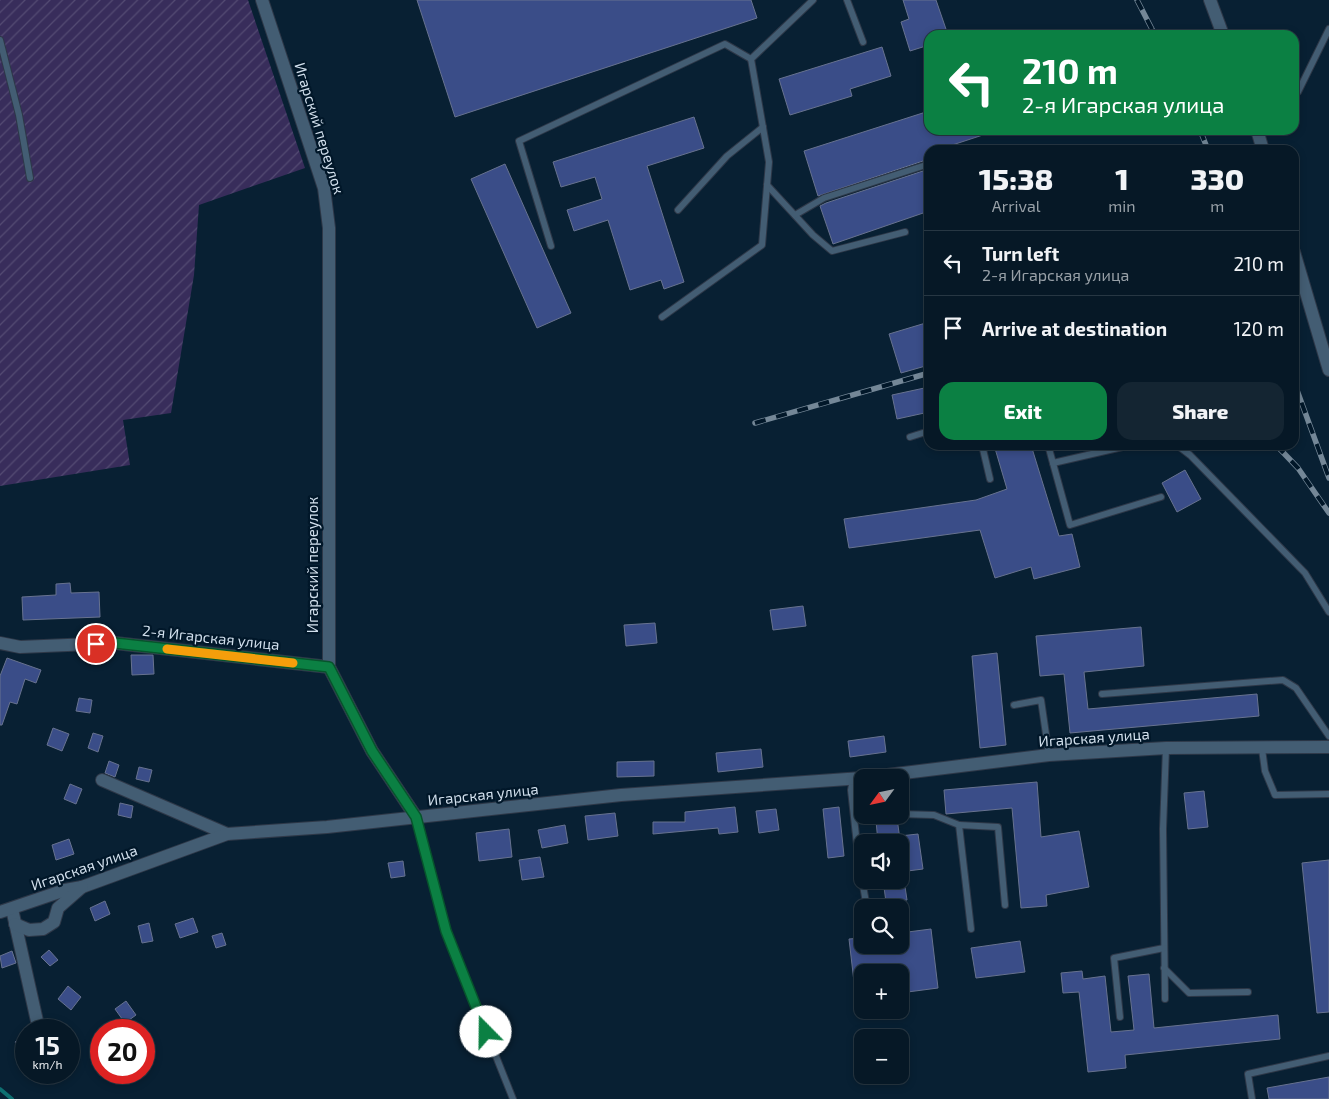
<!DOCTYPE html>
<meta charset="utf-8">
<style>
:root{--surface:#061826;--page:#142532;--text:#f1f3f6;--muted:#98a0a7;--line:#273743;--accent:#0b8043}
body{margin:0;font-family:"Exo 2",sans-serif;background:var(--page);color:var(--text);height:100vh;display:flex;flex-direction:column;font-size:19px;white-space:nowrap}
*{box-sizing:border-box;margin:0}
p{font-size:16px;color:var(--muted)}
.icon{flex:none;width:28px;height:28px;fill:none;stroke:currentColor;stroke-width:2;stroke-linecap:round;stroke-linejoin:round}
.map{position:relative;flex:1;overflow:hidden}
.drawer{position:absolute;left:924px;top:145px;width:375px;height:305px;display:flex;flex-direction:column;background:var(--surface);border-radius:15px;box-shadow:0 2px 8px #0003,0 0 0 1px var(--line)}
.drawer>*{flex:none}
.top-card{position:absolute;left:924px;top:30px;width:375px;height:105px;border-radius:15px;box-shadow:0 2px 8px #0003,0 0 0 1px var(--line);background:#0b8043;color:#fff;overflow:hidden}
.needle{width:32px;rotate:237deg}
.fabs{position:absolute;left:854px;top:769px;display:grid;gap:10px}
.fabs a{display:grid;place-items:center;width:55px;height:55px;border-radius:10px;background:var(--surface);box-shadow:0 2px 8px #0003,0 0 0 1px var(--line);font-size:25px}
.speed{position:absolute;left:15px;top:1019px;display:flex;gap:10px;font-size:25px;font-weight:700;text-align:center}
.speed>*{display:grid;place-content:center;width:65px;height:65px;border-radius:50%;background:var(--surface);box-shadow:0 2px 8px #0003,0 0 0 1px var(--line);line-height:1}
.speed small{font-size:12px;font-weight:400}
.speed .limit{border:8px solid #d22;background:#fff;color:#111}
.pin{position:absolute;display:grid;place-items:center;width:42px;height:42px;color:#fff;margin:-21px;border:2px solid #fff;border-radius:50%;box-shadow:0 1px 5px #0007}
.me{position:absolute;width:55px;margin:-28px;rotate:338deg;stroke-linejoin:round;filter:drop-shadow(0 0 4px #0008)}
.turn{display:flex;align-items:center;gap:18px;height:105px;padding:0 15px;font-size:22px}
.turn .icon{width:65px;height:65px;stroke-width:2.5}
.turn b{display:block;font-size:35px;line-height:42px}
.eta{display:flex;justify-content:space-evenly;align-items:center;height:85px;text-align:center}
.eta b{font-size:30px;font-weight:800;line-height:35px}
.button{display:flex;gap:10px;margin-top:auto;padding:10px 15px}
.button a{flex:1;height:58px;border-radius:15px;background:var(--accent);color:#fff;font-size:20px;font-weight:800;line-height:58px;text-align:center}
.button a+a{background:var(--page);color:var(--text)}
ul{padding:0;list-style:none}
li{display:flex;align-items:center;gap:15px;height:65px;padding:0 15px;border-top:1px solid var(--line)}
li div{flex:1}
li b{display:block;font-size:19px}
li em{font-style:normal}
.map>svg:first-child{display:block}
</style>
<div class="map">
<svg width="1329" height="1099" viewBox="0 0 1329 1099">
<defs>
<pattern id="garden-furrows" width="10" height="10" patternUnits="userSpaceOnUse" patternTransform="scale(1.25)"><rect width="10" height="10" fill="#382d5b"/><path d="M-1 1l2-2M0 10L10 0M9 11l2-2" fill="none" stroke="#544b73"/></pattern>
</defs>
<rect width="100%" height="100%" fill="#082033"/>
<!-- garden -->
<polygon fill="url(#garden-furrows)" points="0,0 248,0 305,168 199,205 194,275 171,413 123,420 130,465 0,486"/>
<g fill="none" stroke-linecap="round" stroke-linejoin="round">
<!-- stream -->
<polyline stroke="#0e6f71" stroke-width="4" points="0,1089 12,1099"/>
</g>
<!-- building -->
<g fill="#3a4d88" stroke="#67728f">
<polygon points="417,0 751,0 757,18 455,117"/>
<polygon points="903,0 936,0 948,35 929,35 929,45 910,51 901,22 909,19"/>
<polygon points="882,47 891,76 850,89 852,96 790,115 779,79"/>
<polygon points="929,111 929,130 992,130 992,132 937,150 929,150 929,159 818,196 804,151"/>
<polygon points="694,117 704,148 647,166 684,282 664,289 661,280 630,290 608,220 574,231 567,210 602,199 595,177 561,187 553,162"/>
<polygon points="505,164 571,313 537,328 471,179"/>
<polygon points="929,169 929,211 833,244 820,206 826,203"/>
<polygon points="929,322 929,365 901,373 889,334"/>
<polygon points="929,387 929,412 897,419 892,395"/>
<polygon points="994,445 1031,445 1059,536 1072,534 1080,567 1034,579 1031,567 995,578 980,530 849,548 844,519 976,500 1007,489"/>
<polygon points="1185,470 1201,499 1177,512 1162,483"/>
<polygon points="70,583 71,593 99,592 100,617 23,620 22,597 56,595 56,584"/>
<polygon points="803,606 806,626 773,630 770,610"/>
<polygon points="655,623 657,643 626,646 624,625"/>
<polygon points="1141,627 1144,666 1084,672 1088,709 1257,694 1259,716 1070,733 1064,674 1040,676 1036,636"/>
<polygon points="997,653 1006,745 980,748 972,656"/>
<polygon points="131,655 153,655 154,674 132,675"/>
<polygon points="7,658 41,670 36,683 25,679 17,704 10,702 2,725 0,725 0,676"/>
<polygon points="79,698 92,700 90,713 76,711"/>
<polygon points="53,728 69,734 62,751 47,745"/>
<polygon points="93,733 103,736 98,752 88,748"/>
<polygon points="884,736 886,752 850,757 848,741"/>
<polygon points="761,749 763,767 718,772 716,753"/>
<polygon points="109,761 119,765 115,777 105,773"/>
<polygon points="654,761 654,776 617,777 617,762"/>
<polygon points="139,767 152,770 149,782 136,779"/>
<polygon points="1037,782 1041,837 1079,831 1089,887 1046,895 1047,906 1021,908 1012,808 946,814 944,790"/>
<polygon points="70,784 82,789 76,804 64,799"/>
<polygon points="1204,791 1208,827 1188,829 1184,793"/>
<polygon points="120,803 133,806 131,818 118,815"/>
<polygon points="735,807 738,832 719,834 718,828 653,834 653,822 685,822 685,812"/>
<polygon points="839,807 844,856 828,858 823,809"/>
<polygon points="776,809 779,830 759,833 756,811"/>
<polygon points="615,813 618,836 588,840 585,816"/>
<polygon points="897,818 900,840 900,836 918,834 923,869 900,872 900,842 878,842 876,821"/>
<polygon points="565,825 568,843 542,848 538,830"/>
<polygon points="509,829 512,857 479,861 476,833"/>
<polygon points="69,839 74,854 56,860 52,845"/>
<polygon points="540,857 544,877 522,880 519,860"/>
<polygon points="1329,860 1329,1012 1317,1013 1302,863"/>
<polygon points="403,861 405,876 391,878 388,863"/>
<polygon points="883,880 904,880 907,900 886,902"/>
<polygon points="105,901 110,914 95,921 90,908"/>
<polygon points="193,918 198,932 180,938 175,924"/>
<polygon points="149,923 153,941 142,943 138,926"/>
<polygon points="931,929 938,988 900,993 900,972 862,972 862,999 856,999 849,939 862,938 862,945 900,945 900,933"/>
<polygon points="222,933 226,945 216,948 212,936"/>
<polygon points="1020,941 1025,972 976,978 971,948"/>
<polygon points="49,950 58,960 50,966 41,957"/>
<polygon points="12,951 16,963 2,968 0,956"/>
<polygon points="1082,971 1083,979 1105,976 1111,1032 1134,1030 1128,976 1149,974 1154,1028 1278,1015 1280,1039 1125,1055 1126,1068 1088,1072 1079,992 1063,993 1061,973"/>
<polygon points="68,986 81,997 71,1010 58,999"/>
<polygon points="126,1001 136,1015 125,1023 115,1009"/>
<polygon points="26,1032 26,1055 15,1042"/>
<polygon points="1329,1077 1329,1099 1269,1099 1267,1088"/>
</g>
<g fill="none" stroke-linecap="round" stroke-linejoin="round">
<defs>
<g id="service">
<polyline points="847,0 863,42"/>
<polyline points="0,40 19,115 30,178"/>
<polyline points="1294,94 1298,92 1329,29"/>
<polyline points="767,185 813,235 832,251 905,232"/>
<polyline points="678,210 727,156 763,127"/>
<polyline points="795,215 824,198 929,164"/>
<polyline points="551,246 519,141 725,44 751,59"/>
<polyline points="662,317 762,245 769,162 751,59 813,0"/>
<polyline points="910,437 929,431"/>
<polyline points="982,445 990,479"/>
<polyline points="1048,445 1070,525 1161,497"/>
<polyline points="1177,445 1190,455 1305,573 1329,612"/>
<polyline points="1053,463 1131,445"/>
<polyline points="1102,694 1283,680 1296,688 1329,736"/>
<polyline points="1014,705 1041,700 1049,755"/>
<polyline points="1262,749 1265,771 1275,795 1329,794"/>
<polyline points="853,779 851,790 859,863 867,908"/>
<polyline points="854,813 862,813"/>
<polyline points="900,814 934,815 959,825 971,929"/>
<polyline points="416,817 446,931 513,1099"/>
<polyline points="959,825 998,827 1005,905"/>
<polyline points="1164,968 1189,993 1248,992"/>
<polyline points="1165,999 1163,829 1166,748"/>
<polyline points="1120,1017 1114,958 1164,948"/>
<polyline points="1252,1099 1248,1074 1329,1056"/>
</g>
<g id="minor">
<polyline points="262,0 324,188 329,228 329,667 372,751 416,817"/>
<polyline points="1210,0 1223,35"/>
<polyline points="1257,130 1263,150"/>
<polyline points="1294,252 1329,370"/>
<polyline points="0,643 20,647 115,643 329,667"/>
<polyline points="863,778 1049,755 1166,748 1329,747"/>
<polyline points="102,780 227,834"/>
<polyline points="12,909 39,1030"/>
<polyline points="0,912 65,890 82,887 227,834 327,827 621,795 862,778"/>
<polyline points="15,924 29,930 43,929 54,922 58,908 82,887"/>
</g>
</defs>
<!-- service casing -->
<use href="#service" stroke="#2e3848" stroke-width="8"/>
<!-- minor casing -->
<use href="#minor" stroke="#2e3848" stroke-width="14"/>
<!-- service -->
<use href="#service" stroke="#435d73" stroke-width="6"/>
<!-- minor -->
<use href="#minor" stroke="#435d73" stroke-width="12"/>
<defs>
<g id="rail">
<polyline points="1137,0 1155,35"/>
<polyline points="1200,130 1208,150"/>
<polyline points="1294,382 1329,478"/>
<polyline points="755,423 929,373"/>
<polyline points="1276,445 1298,468 1329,513"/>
</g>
</defs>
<!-- rail casing -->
<use href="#rail" stroke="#748797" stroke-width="5.5"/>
<!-- rail -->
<use href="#rail" stroke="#011729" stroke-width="4" stroke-dasharray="11" stroke-linecap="butt"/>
</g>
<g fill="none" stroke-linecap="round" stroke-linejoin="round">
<defs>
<polyline id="route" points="96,644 115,643 329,667 372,751 416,817 446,931 486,1032"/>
</defs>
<!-- route casing -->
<use href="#route" stroke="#07532c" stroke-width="12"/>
<!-- route -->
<use href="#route" stroke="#0b8043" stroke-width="9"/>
<!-- slow -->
<polyline stroke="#f59e0b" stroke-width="9" points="167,649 293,663"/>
</g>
<g text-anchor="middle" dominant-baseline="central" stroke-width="4.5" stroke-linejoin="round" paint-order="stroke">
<!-- street labels -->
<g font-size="15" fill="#d1dfec" stroke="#011729">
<text transform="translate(320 128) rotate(73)">Игарский переулок</text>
<text transform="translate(312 565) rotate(-90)">Игарский переулок</text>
<text transform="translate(211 637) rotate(6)">2-я Игарская улица</text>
<text transform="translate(1094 737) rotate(-4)">Игарская улица</text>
<text transform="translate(483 794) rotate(-6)">Игарская улица</text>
<text transform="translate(84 867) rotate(-19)">Игарская улица</text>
</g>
</g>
</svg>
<div class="fabs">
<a><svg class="needle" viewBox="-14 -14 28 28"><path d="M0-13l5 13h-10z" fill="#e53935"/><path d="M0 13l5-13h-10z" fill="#98a0a7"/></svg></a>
<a><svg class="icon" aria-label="sound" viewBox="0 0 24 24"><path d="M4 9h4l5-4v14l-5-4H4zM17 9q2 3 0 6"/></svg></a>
<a><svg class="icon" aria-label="search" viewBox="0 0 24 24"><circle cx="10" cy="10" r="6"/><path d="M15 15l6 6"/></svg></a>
<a>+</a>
<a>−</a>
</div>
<div class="speed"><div>15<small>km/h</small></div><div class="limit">20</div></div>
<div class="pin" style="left:96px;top:644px;background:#d93025"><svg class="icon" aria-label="arrive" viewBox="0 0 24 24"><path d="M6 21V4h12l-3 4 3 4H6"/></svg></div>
<svg class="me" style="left:486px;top:1032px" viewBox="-20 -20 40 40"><circle r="19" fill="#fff"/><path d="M0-13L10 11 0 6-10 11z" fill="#0b8043"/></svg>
<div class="top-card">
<div class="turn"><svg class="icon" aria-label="left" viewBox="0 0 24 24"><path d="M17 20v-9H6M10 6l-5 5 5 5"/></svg><div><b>210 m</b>2-я Игарская улица</div></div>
</div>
<section class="drawer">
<div class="eta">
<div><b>15:38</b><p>Arrival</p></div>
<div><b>1</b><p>min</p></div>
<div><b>330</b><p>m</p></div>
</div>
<ul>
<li><svg class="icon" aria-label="left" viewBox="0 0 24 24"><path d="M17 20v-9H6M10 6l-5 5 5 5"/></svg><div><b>Turn left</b><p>2-я Игарская улица</p></div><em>210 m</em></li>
<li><svg class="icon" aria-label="arrive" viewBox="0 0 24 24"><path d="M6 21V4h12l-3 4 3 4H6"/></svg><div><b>Arrive at destination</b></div><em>120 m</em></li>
</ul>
<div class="button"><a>Exit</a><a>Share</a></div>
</section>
</div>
